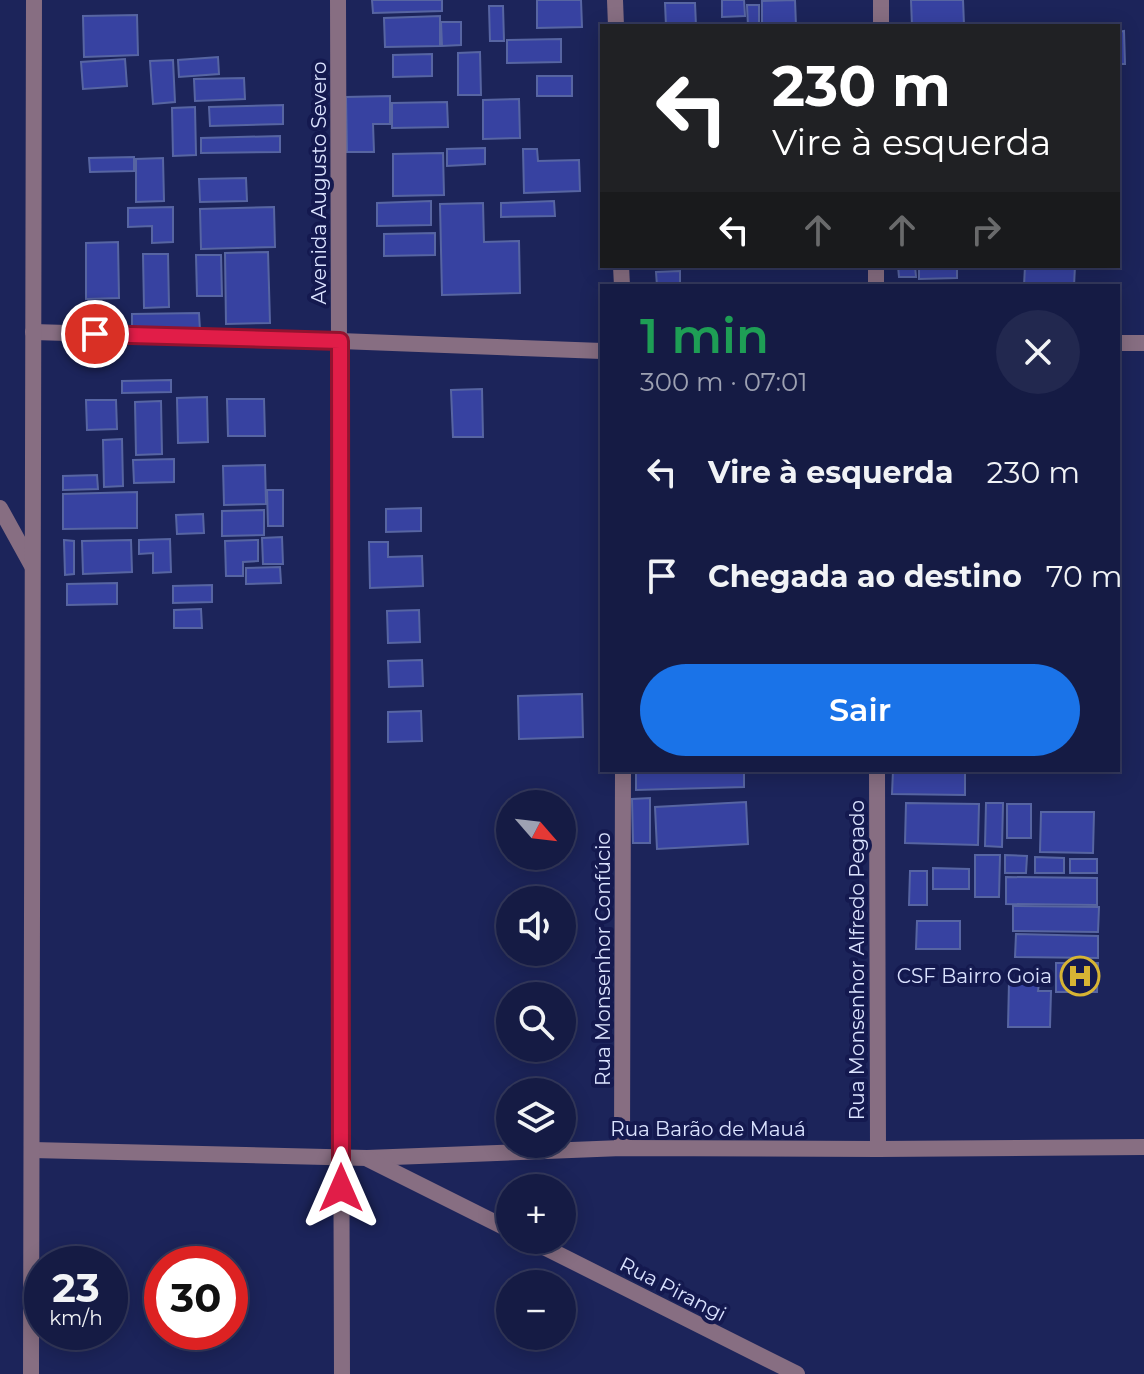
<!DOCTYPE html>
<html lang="pt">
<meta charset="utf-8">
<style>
:root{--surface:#151b44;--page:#22284f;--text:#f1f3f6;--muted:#9da1b2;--line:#34395d;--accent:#1a73e8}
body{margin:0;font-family:Montserrat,sans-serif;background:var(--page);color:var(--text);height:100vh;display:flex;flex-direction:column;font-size:30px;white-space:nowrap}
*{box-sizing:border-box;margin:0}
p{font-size:26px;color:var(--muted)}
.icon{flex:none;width:44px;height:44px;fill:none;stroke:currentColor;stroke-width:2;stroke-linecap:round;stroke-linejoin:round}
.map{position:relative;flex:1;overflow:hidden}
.drawer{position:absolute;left:600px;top:284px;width:520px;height:488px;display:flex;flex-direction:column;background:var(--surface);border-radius:0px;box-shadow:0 4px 20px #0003,0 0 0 2px var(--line)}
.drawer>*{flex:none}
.banner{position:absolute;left:600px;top:24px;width:520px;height:244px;border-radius:0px;box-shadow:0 4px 20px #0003,0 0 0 2px var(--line);background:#202124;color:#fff;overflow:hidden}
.needle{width:52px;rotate:118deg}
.fabs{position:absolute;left:496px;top:790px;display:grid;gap:16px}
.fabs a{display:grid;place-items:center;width:80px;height:80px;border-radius:50%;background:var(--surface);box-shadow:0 4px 20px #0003,0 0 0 2px var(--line);font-size:40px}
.speed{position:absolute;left:24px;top:1246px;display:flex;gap:16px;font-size:40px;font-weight:700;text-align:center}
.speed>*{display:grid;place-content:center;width:104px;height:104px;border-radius:50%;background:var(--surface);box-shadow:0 4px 20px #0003,0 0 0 2px var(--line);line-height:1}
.speed small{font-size:20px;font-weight:400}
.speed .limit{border:12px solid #d22;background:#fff;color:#111}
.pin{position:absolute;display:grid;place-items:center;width:68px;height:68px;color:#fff;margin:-34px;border:4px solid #fff;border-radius:50%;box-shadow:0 2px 8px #0007}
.me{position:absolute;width:88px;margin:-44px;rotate:0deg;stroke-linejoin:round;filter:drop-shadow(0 0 6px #0008)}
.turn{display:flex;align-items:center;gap:28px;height:168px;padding:0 40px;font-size:36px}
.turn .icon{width:104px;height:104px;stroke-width:2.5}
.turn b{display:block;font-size:56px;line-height:68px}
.lanes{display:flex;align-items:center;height:76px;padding:0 40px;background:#0003;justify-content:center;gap:40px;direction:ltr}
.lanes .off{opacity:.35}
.round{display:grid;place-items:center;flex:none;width:84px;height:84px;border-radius:42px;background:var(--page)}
.overview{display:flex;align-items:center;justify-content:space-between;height:136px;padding:0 40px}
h1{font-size:48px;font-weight:600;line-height:60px;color:#1e9e55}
.button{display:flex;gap:16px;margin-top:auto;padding:16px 40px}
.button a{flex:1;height:92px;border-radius:48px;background:var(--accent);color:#fff;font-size:32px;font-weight:600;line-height:92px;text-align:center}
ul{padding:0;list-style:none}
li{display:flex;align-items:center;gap:24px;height:104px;padding:0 40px}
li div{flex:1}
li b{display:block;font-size:30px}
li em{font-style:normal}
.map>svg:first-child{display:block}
</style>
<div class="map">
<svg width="1144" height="1374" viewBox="0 0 1144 1374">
<rect width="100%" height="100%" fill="#1c245a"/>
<!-- building -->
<g fill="#3742a1" stroke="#5765a2" stroke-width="2">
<polygon points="372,0 442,0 442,11 373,13"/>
<polygon points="537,0 581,0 582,27 537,28"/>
<polygon points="722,0 744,0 745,16 722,17"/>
<polygon points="795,0 796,26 762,26 762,1"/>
<polygon points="911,0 963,0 964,25 912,26"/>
<polygon points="665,3 695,3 696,26 666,26"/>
<polygon points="747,5 759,5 759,26 748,26"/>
<polygon points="489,6 503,6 504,41 490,41"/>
<polygon points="137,15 138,55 84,57 83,16"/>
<polygon points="440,16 440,46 385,47 384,18"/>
<polygon points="441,22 461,22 461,45 442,46"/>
<polygon points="1124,31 1125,64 1118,64 1118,32"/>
<polygon points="561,39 561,62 507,63 507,40"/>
<polygon points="480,52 481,95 458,95 458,53"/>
<polygon points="432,54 432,76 393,77 393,55"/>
<polygon points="218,57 219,74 179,77 178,60"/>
<polygon points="125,59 127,86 83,89 81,62"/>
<polygon points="173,60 175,102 153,104 150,61"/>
<rect x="537" y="76" width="35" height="20"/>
<polygon points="244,78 245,99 195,101 194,79"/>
<polygon points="390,96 390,124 373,124 374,152 347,152 346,97"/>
<polygon points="519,99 520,138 483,139 483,100"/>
<polygon points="447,102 448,127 392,128 392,103"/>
<polygon points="283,105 283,124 210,126 209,107"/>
<polygon points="195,107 196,155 173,156 172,108"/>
<polygon points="280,136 280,152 201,153 201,138"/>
<polygon points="485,148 485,164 447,166 447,149"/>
<polygon points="523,149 537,149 538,161 579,160 580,191 524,193"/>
<polygon points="443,153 444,195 393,196 393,154"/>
<polygon points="134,157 134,171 90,172 89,158"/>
<polygon points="163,158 164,201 136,202 136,159"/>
<polygon points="246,178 247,201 200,202 199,179"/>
<polygon points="431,201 431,225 377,226 377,203"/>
<polygon points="554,201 555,216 501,217 501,203"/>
<polygon points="483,203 484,242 519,241 520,293 442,295 440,204"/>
<polygon points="173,207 173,242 152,243 152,226 128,227 128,208"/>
<polygon points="274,207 275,247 201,249 200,209"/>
<polygon points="435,233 435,255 384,256 384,234"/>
<polygon points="118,242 119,298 86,299 86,243"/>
<polygon points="268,252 270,323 226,324 225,253"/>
<polygon points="143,254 168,254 169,307 144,308"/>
<polygon points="196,255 221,255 222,296 197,296"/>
<polygon points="898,266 915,266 916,277 899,277"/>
<polygon points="919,266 957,266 957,278 919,279"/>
<polygon points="1025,266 1075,266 1074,286 1024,286"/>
<polygon points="680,271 680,286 657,286 656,272"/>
<polygon points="199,313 200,330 132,332 132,314"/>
<polygon points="171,380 171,392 122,393 122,381"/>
<polygon points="482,389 483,437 453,437 451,390"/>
<polygon points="207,397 208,442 178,443 177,398"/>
<polygon points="227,399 264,399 265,436 228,436"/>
<polygon points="86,400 116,400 117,429 87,430"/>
<polygon points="161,401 162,454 136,455 135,402"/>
<polygon points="122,439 123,486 104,487 103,440"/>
<polygon points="174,459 174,482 134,483 133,460"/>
<polygon points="265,465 266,504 224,505 223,466"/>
<polygon points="97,475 98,489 63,490 63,476"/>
<polygon points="267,490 283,490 283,526 268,526"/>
<polygon points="137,492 137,528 63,529 63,494"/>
<polygon points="421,508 421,531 386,532 386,509"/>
<polygon points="264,510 264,535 222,536 222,511"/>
<polygon points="203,514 204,533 177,534 176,515"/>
<polygon points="282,537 283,564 263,564 262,538"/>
<polygon points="170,539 171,572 153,573 153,553 139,554 139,540"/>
<polygon points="64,540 74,541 74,574 65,575"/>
<polygon points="131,540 132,572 83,574 82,541"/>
<polygon points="258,540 258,561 243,562 243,576 226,576 225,541"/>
<polygon points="369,542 388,542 388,557 422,556 423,586 370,588"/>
<polygon points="280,567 281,583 246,584 246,568"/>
<polygon points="117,583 117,604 67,605 67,584"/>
<polygon points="212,585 212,602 173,603 173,586"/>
<polygon points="201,609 202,628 174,628 174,610"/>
<polygon points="419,610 420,642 388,643 387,611"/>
<polygon points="422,660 423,686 389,687 388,661"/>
<polygon points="582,694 583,737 519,739 518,696"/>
<polygon points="421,711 422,741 388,742 388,712"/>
<polygon points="636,770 744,770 744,787 636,790"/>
<polygon points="893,770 965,770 965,795 892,794"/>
<polygon points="650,798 650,843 633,843 632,799"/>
<polygon points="746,802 748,844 657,849 655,807"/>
<polygon points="906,803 979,804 978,845 905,843"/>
<polygon points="986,803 1003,803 1002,847 985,846"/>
<rect x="1007" y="804" width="24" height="34"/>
<polygon points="1041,812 1094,812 1093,853 1040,852"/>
<polygon points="975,855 1000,855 999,897 975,897"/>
<polygon points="1005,855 1027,856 1026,873 1005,873"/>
<polygon points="1035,857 1064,858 1064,873 1035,873"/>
<rect x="1070" y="859" width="27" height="14"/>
<polygon points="933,868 969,869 969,889 933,889"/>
<polygon points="910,871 927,871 927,905 909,905"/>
<polygon points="1006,877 1097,878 1097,905 1006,904"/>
<polygon points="1013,906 1099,907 1098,932 1013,931"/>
<polygon points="917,921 960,921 960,949 916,949"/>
<polygon points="1016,934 1098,936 1098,958 1015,957"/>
<polygon points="1056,963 1098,963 1097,992 1056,992"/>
<polygon points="1009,982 1039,983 1038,991 1051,991 1050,1027 1008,1027"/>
</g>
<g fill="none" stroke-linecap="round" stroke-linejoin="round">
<!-- minor -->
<g stroke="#876e82" stroke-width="16">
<polyline points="338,0 342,1374"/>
<polyline points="615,0 616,26"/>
<polyline points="881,26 881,0"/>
<polyline points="621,266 622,286"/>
<polyline points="876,286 876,266"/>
<polyline points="33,332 340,341 602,351"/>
<polyline points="1118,343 1144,343"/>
<polyline points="0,508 32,566"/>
<polyline points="877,770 878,1149"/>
<polyline points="622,1148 623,770"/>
<polyline points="32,1150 367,1158 622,1148 878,1149 1144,1147"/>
<polyline points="368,1159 510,1230"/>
<polyline points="530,1240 797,1374"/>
<polyline points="31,1374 34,0"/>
</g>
</g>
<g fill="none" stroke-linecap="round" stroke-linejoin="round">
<defs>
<polyline id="route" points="95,334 340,341 341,1188"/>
</defs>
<!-- route casing -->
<use href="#route" stroke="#92132f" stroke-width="20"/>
<!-- route -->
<use href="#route" stroke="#e11d48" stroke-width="14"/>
</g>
<!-- icons -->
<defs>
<symbol id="hospital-ring" viewBox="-11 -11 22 22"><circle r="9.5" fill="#14194f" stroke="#d7b434" stroke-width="1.5"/><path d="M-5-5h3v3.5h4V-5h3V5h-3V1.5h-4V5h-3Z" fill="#d7b434"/></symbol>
</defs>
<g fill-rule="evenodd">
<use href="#hospital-ring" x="1058" y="954" width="44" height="44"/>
</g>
<g text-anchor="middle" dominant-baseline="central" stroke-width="8" stroke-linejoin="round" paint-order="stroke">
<!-- street labels -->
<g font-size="20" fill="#dae2fe" stroke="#14194f">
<text transform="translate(319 183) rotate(-90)">Avenida Augusto Severo</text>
<text transform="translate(603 959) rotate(-90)">Rua Monsenhor Confúcio</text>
<text transform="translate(857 960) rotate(-90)">Rua Monsenhor Alfredo Pegado</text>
<text x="708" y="1129">Rua Barão de Mauá</text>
<text transform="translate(673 1289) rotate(27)">Rua Pirangi</text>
</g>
<!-- poi labels -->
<g font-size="20" fill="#dae2fe" stroke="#14194f" text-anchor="end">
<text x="1052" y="976">CSF Bairro Goia</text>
</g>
</g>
</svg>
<div class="fabs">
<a><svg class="needle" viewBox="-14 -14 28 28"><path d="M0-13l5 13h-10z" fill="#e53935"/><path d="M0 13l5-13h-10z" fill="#9da1b2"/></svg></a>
<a><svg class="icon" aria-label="sound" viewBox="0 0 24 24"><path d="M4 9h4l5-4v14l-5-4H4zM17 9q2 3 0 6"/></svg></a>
<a><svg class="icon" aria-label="search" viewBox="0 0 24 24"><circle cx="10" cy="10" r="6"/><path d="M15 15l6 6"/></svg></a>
<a><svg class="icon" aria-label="layers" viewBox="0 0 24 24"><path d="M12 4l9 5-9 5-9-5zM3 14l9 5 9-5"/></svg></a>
<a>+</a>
<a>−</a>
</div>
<div class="speed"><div>23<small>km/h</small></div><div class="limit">30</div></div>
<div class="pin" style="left:95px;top:334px;background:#d93025"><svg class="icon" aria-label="arrive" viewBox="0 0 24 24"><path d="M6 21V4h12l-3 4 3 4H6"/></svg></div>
<svg class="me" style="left:341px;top:1188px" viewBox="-20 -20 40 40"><path d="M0-17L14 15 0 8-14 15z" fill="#e11d48" stroke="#fff" stroke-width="4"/></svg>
<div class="banner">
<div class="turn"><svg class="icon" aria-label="left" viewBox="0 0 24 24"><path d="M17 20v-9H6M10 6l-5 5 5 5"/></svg><div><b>230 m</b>Vire à esquerda</div></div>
<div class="lanes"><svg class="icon" aria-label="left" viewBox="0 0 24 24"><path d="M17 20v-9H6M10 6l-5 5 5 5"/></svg><svg class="icon off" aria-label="ahead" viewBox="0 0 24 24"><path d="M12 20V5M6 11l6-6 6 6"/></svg><svg class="icon off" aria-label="ahead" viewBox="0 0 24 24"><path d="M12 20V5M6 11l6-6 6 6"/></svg><svg class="icon off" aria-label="right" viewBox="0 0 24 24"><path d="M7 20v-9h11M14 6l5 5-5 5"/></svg></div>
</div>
<section class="drawer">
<div class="overview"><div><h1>1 min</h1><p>300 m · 07:01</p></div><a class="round"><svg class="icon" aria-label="close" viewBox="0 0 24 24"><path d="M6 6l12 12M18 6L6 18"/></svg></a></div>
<ul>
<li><svg class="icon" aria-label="left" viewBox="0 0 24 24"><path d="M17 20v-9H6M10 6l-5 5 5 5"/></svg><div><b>Vire à esquerda</b></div><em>230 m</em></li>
<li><svg class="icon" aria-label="arrive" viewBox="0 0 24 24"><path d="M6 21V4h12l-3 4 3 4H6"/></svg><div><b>Chegada ao destino</b></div><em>70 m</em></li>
</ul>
<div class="button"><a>Sair</a></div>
</section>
</div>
